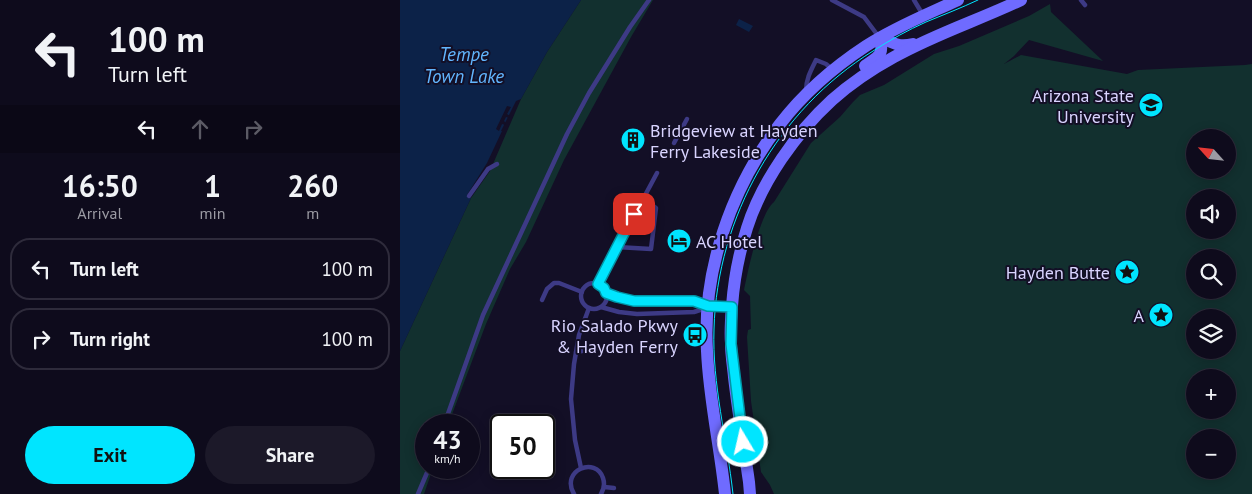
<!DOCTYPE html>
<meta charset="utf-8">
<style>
:root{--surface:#0e0b1c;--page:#1c1929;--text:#f1f3f6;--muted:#9b9ba3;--line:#2e2b3b;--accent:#00e5ff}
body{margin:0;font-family:"PT Sans",sans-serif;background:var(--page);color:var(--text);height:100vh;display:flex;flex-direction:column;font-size:19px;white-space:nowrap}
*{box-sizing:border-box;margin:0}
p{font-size:16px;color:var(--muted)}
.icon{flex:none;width:28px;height:28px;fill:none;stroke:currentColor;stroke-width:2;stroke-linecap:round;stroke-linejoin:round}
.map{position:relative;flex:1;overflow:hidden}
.drawer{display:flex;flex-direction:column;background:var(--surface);width:400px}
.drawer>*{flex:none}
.guide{background:#0e0b1c;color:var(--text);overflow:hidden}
.needle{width:32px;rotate:297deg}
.fabs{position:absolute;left:786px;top:129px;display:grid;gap:10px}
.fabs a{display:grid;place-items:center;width:50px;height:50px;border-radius:50%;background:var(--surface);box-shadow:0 2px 12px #0003,0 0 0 1px var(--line);font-size:25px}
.speed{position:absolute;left:15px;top:414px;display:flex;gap:10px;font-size:25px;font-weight:700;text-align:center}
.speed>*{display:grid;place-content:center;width:65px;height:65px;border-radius:50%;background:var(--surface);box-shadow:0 2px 12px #0003,0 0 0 1px var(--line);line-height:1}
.speed small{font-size:12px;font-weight:400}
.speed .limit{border:2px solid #111;border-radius:8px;background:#fff;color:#111}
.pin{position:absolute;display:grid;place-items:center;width:42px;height:42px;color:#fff;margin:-21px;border-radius:10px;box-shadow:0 2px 8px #0006}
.me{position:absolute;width:55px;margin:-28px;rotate:351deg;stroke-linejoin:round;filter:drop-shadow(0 0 4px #0008)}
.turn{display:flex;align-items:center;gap:18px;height:105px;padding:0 25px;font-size:22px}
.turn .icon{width:65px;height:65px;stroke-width:2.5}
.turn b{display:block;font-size:35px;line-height:42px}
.lanes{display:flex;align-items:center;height:48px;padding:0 25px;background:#0003;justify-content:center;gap:25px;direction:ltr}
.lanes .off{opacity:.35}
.eta{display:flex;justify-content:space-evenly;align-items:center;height:85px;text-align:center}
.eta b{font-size:30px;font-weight:600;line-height:35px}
.cta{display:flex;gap:10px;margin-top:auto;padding:10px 25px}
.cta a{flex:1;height:58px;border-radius:30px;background:var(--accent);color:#111;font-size:20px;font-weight:600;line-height:58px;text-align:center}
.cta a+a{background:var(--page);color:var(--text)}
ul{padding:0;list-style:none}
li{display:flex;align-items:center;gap:15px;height:62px;margin:0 10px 8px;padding:0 15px;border:2px solid var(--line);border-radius:20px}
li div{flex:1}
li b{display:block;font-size:19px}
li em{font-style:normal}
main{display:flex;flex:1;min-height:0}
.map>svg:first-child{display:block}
</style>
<main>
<section class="drawer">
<div class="guide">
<div class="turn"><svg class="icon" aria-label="left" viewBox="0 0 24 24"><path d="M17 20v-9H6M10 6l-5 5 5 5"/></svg><div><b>100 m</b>Turn left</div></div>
<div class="lanes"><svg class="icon" aria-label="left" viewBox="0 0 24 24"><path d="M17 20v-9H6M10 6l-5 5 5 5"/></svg><svg class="icon off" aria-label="ahead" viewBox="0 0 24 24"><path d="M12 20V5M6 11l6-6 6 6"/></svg><svg class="icon off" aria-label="right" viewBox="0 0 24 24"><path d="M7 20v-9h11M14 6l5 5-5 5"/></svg></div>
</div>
<div class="eta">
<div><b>16:50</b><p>Arrival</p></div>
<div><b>1</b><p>min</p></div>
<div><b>260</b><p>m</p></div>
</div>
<ul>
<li><svg class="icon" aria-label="left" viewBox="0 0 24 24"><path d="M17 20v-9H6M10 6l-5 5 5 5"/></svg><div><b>Turn left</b></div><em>100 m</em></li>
<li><svg class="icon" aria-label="right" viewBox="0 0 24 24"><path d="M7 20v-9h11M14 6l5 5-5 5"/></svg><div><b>Turn right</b></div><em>100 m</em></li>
</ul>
<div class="cta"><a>Exit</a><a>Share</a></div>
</section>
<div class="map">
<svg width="852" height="494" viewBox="0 0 852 494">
<rect width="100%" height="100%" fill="#130f26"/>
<!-- green -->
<g fill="#12302f" fill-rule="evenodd">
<polygon points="181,0 253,0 231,37 164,160 126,242 110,269 86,324 48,425 26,425 26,468 33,468 24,494 0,494 0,351 71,198 90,171 121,99 147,52"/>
<path d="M650,4L651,12L703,61L629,40L614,56L604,64L621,55L727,74L738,70L845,65L852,64V494H374L370,485L361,472L351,401L347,337L348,330L351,329L350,296L344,290C348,270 360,213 374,202L411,143L440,117L453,102L460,95L484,85L534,54L559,46L629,16ZM795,138H828V170H795ZM795,198H828V230H795ZM795,258H828V290H795ZM795,318H828V350H795ZM795,378H828V410H795ZM795,438H828V470H795Z"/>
</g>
<!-- water -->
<g fill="#0c2248">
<polygon points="0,0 181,0 147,52 121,99 116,101 101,131 102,131 87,163 67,195 71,198 0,351"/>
<polygon points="339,19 353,26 349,32 336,25"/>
</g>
<!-- pier -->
<polygon fill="#130f26" points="107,106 111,107 107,114 110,116 109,118 106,117 104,121 106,123 105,125 102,124 99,131 96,129"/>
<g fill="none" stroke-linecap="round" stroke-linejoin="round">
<!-- lane -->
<g stroke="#3d3a85" stroke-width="4.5">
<polyline points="432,0 464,17 479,37"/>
<polyline points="514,0 523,15"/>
<polyline points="681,0 685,5"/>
<path d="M406,91C406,79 411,70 416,60L426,64L432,69"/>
<polyline points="274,143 287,119"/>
<polyline points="69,196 88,169 97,164"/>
<polyline points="217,247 251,249 256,208 243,198"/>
<circle cx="194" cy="296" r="13"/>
<polyline points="198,284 213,255 257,173"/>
<polyline points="206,293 217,297 234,301 294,301 308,306 331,307"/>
<polyline points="142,300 147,289 154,283 159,283 182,292"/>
<polyline points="201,307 219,312 237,314 294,312 306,308"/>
<polyline points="176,352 199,348"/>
<polyline points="44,425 83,315 167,134 189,93 230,27 249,0"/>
<polyline points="181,468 175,440 171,399 174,364 179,335 189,308"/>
<polyline points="204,487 214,488"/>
<polyline points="18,494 29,468"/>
<path d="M174,494C160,470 196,456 203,478C205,484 204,489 201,494"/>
</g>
<!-- secondary -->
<g stroke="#6f6bff" stroke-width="12">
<path d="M480,38C495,42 496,48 513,44"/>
<path d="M465,66C479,56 484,56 480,38"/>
<path d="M325,494C320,446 309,399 307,351C302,271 331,188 380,124C403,94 434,67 466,46C495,27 528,14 558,0"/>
<path d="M350,494L349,482C344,447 338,412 334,377C333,366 331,355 331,343C330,331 331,318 332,306C334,279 339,253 347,228C362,181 396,133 432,100C450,84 472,69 494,57C535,34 579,20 621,0"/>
</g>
<!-- tram -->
<path stroke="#00e5ff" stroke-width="1" d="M333,494C327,439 312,384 314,329C317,217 378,110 473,51C490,40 508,30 526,22C543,15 561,8 578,0"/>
</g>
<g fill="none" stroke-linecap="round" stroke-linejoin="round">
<defs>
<polyline id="route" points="234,214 198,284 204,288 206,293 217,297 234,301 294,301 308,306 332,307 331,344 343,442"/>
</defs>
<!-- route casing -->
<use href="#route" stroke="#0095a6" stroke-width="12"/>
<!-- route -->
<use href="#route" stroke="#00e5ff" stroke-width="9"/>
</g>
<!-- icons -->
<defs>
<symbol id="university-disc" viewBox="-11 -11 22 22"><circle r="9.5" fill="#00e5ff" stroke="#130f26"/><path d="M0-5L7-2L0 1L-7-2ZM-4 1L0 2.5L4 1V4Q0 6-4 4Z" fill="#111"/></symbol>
<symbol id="building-disc" viewBox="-11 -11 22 22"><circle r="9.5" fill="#00e5ff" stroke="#130f26"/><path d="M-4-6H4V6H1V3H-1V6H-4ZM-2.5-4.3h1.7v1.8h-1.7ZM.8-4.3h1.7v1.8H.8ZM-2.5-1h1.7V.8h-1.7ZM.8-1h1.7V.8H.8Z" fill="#111"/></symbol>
<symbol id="hotel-disc" viewBox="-11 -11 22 22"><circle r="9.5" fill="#00e5ff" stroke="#130f26"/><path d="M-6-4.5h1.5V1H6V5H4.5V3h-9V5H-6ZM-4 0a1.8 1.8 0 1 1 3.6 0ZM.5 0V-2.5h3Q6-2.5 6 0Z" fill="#111"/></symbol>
<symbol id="sight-disc" viewBox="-11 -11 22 22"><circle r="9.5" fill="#00e5ff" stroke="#130f26"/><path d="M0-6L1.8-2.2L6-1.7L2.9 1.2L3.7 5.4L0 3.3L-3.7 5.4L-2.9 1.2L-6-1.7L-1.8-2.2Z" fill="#111"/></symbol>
<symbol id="bus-disc" viewBox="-11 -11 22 22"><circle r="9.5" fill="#00e5ff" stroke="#130f26"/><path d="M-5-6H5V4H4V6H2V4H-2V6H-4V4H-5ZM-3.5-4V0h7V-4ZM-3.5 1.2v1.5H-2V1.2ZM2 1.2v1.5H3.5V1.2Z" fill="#111"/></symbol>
</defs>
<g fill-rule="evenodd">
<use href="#university-disc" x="737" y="91" width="28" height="28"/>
<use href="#building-disc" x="219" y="126" width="28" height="28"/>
<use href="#hotel-disc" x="265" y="227" width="28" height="28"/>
<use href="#sight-disc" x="713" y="258" width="28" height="28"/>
<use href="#sight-disc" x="747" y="301" width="28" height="28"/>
<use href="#bus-disc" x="281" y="321" width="28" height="28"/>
</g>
<g text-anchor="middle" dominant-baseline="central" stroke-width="4" stroke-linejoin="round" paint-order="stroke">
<!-- poi labels -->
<g font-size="18" fill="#d9d4ff" stroke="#130f26" text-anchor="end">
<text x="734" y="95">Arizona State<tspan x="734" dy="21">University</tspan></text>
<text x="250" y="130" text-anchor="start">Bridgeview at Hayden<tspan x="250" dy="21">Ferry Lakeside</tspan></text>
<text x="296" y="241" text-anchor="start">AC Hotel</text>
<text x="710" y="272">Hayden Butte</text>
<text x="744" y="315">A</text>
<text x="278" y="325">Rio Salado Pkwy<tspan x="278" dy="21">&amp; Hayden Ferry</tspan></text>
</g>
<!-- water labels -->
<g font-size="19" font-style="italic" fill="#62b6ff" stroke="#130f26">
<text x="64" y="54">Tempe<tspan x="64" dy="22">Town Lake</tspan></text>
</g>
</g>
</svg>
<div class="fabs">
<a><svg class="needle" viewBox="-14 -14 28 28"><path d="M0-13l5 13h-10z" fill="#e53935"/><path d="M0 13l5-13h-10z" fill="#9b9ba3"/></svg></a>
<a><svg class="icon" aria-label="sound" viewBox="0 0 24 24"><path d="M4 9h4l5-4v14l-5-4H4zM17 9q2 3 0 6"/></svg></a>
<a><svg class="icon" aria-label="search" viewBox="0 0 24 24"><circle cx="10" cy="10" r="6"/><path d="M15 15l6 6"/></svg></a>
<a><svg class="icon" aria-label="layers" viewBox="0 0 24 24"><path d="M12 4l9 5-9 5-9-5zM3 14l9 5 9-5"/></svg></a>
<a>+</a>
<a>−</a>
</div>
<div class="speed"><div>43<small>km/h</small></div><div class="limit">50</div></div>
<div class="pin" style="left:234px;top:214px;background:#d93025"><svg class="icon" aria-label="arrive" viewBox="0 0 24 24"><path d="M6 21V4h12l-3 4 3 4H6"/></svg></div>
<svg class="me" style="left:343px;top:442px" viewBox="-20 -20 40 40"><circle r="17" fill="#00e5ff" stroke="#fff" stroke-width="3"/><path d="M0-11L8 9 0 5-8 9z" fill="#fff"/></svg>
</div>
</main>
